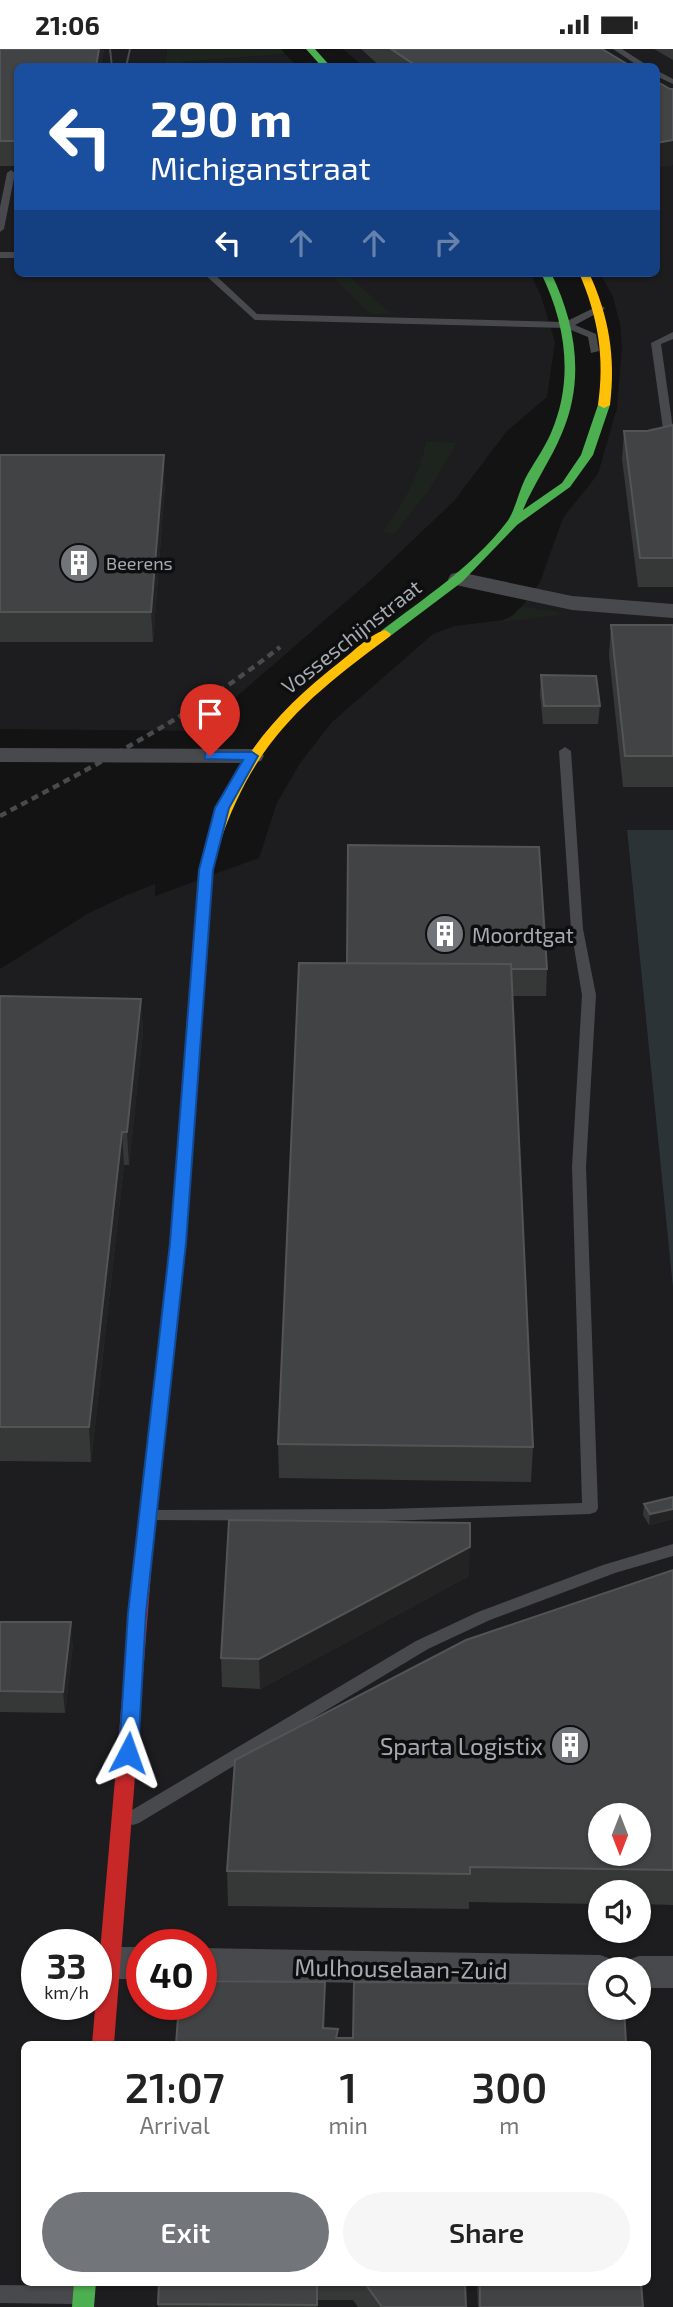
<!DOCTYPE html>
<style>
:root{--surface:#fff;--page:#f6f6f6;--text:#222;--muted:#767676;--accent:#72767b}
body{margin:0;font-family:"Exo 2",sans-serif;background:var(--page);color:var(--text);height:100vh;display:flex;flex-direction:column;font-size:26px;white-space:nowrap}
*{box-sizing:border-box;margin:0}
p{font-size:23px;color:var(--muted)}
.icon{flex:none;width:38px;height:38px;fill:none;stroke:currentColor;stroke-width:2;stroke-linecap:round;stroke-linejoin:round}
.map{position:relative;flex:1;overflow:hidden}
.side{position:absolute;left:21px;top:1992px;width:630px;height:245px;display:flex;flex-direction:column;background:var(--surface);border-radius:10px;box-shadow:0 2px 5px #0004}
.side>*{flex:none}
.guide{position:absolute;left:14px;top:14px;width:646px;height:214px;border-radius:10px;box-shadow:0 2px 5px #0004;background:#1a4fa0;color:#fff;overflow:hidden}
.needle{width:46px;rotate:180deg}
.buttons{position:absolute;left:588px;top:1754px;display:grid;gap:14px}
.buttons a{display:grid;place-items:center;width:63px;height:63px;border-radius:50%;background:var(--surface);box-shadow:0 2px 5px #0004;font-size:35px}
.speed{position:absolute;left:21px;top:1880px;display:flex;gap:14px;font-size:35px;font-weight:700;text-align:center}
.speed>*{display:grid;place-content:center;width:91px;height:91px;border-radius:50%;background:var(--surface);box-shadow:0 2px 5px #0004;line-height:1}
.speed small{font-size:18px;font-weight:400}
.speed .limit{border:10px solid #d22;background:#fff;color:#111}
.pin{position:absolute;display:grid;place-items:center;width:60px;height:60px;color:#fff;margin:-72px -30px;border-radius:50% 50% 50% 0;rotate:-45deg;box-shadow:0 0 7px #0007}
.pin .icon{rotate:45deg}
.me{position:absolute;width:77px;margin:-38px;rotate:4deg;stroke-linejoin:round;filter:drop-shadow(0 0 5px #0008)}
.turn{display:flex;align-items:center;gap:24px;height:147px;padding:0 21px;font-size:32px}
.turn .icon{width:91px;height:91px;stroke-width:2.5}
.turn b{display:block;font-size:49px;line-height:60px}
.lanes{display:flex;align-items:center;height:66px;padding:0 21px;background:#0003;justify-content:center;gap:35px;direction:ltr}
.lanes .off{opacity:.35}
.eta{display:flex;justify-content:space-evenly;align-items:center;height:119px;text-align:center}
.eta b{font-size:42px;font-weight:600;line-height:49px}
.primary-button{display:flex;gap:14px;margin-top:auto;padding:14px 21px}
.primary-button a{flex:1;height:80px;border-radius:42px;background:var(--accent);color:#fff;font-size:28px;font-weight:600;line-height:80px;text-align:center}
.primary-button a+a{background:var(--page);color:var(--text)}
.status{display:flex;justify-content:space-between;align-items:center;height:49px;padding:0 35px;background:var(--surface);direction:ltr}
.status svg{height:19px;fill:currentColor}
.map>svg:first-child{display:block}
</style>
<div class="status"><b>21:06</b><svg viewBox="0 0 49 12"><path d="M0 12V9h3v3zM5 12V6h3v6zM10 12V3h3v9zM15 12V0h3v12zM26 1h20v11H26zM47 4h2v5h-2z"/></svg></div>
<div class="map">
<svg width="673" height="2258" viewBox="0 0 673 2258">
<rect width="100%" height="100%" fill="#131313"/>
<!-- built -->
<g fill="#1d1d1f" fill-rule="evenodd">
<polygon points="0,0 167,0 166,14 285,5 297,17 18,18 18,224 530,224 541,247 555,293 547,348 507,382 454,452 371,531 197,682 0,680"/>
<path d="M343,0H673V781H627L673,1240V2258H0V920L89,864L127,846L155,835V847L259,809L277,754L300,714L332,673L433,585L455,577L503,571L517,564L540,533L563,469L598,425L617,359L622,297L620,275L613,248L600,224H656V18L363,17ZM600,1766H639V1804H600ZM600,1843H639V1881H600ZM37,1895H96V1955H37ZM142,1895H201V1955H142ZM600,1920H639V1958H600ZM24,1995H648V2233H24Z"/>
</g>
<!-- green -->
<g fill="#1d231d">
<polygon points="167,0 281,0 285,5 182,13 182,17 165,17"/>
<polygon points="329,224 345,224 391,265 370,265"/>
<path d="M426,392L457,394L429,441L394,485L383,483C403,455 420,426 426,392Z"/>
<polygon points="521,558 556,562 561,566 503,573 503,571 511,568"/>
</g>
<!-- water -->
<polygon fill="#2b3337" points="627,781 673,781 673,1240"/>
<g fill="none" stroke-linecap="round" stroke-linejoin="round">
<!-- lane -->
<g fill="#48494c" fill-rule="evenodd">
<polygon points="613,0 622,0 650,18 640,18"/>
<polygon points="656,21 673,30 673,35 656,27"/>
<polygon points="11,121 15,124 4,180 0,183 0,158 7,124"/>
<rect x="0" y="203" width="18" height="6"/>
<polygon points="203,224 213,224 257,265 565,273 600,256 605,259 603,261 575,276 596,285 599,302 591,304 588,288 566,279 255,271"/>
<polygon points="673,283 673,290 661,295 673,380 673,388 669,390 664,387 651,294"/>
<polygon points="565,698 571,702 583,880 596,946 586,1118 598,1459 596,1463 590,1465 384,1472 144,1471 142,1467 144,1463 150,1461 384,1460 582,1454 572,1118 582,946 571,880 559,702"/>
<polygon points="673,1495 673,1507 615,1524 490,1571 428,1600 139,1774 133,1776 127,1774 124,1769 127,1764 416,1592 478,1563 539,1540 603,1516"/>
<polygon points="0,2236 76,2237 83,2240 86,2246 83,2252 76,2255 0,2254"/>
</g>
<!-- street -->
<g fill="#48494c" fill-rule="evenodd">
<polygon points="459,523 572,547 673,555 673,569 572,561 451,535 448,530 451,525"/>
<polygon points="0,699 252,700 261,702 264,707 261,712 252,714 0,713"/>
<polygon points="109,1898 142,1898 142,1930 109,1930 96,1926 96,1902"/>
<polygon points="201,1899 600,1906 614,1911 618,1920 600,1920 600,1938 201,1931"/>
<polygon points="639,1907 673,1907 673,1939 639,1939 639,1920 621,1920 625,1912"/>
</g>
<!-- fast -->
<g fill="#4caf50" fill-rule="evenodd">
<polygon points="306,0 315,0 331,18 322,18"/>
<path d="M541,224H551C576,275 585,331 562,384C551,411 534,434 523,461L562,434L581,406L598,356L608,354L610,356L593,406L570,438L517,476L462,533L389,588H381V582C423,550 473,517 506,474C515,463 518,444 525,430C533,415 544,400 551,384C574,331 566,275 541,224Z"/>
<polygon points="212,792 219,796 213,821 186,1194 152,1511 149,1516 137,1516 134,1511 170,1194 199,821 205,796"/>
<polygon points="74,2233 96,2233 94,2258 72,2258"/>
</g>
<!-- slow -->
<g fill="#ffc107" fill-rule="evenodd">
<path d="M579,224H589C609,267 616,309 610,356L604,359L598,356C605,309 598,267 579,224Z"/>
<path d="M385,581L391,585L389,588C304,651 254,692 219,796L217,799H207L205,796C234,713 272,666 341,612C354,602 369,586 385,581Z"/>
</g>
<!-- jam -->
<polygon fill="#c62828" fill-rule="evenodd" points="143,1504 149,1506 152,1511 114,1995 92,1995 134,1511 137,1506"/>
<!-- tram -->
<g stroke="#484a4c" stroke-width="2">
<polyline points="110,0 112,18"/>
<polyline points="126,18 130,0"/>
</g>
<!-- rail -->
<path stroke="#484a4c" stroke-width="4.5" stroke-dasharray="7 5" stroke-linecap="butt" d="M0,767C97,715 194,666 280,598"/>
</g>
<!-- wall -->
<g fill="#363737">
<polygon points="0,0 104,0 101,18 18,18 18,117 0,117"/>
<polygon points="361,0 602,0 632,18 381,18"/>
<polygon points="654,0 673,0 673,11"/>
<polygon points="673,376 673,538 638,538 622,410 624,382 647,382"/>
<polygon points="0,406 165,435 153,593 0,593"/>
<polygon points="611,576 673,576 673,738 623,738 609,606"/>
<polygon points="541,626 600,657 598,675 543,675 540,645"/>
<polygon points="299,914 547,920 546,947 512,947 533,1398 531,1433 279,1429 278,1395"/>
<polygon points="0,947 141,950 143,983 129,1116 124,1116 91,1413 0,1412"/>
<polygon points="673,1448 673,1470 649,1476 643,1466 644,1455"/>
<polygon points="673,1521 673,1856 639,1855 639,1843 600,1843 600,1855 469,1853 469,1860 228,1857 227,1822"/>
<polygon points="469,1527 260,1640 222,1638 221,1609"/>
<polygon points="0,1573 73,1594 65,1664 0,1663"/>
<polygon points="159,2233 465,2233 466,2258 358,2258 353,2251 317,2251 317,2258 158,2258"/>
<polygon points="477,2233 641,2233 643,2258 478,2258"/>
</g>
<!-- shaded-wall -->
<g fill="#232323">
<polygon points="99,0 104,0 101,18 96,18"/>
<polygon points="673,91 673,116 656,119 656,94"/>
<polygon points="164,406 165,435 153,593 151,563"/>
<polygon points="141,950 143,983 129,1116 127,1083"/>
<polygon points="122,1083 124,1116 91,1413 89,1378"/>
<polygon points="673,1460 673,1470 649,1476 650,1465"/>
<polygon points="470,1498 469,1527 260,1640 259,1610"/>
<polygon points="71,1573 73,1594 65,1664 63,1643"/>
<polygon points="325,1933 325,1968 324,1995 323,1979"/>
</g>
<!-- building -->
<g fill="#424345" stroke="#525456" stroke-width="2" fill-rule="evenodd">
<polygon points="0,0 99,0 96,18 18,18 18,92 0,92"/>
<polygon points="391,0 602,0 632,18 418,18"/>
<polygon points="656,32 670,40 673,40 673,91 656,94"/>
<polygon points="673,376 673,509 640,509 624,382 647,382"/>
<polygon points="0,406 164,406 151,563 0,563"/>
<polygon points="611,576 673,576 673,707 625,707"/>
<polygon points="541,626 596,627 600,657 544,657"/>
<polygon points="348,796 539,798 547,920 511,920 511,915 347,915"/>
<polygon points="299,914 511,915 533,1398 278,1395"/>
<polygon points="0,947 141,950 127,1083 122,1083 89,1378 0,1378"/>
<polygon points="673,1448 673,1460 650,1465 644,1455"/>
<polygon points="229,1471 470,1474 470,1498 259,1610 221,1609"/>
<path d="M673,1521V1821L470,1818V1825L227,1822L235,1711L466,1591ZM600,1766H639V1804H600Z"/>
<polygon points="0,1573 71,1573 63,1643 0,1642"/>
<polygon points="201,1932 325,1933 323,1979 338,1980 336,1989 353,1989 354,1933 600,1935 600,1958 624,1958 626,1995 176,1995 179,1955 201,1955"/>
<polygon points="159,2233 317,2233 317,2256 158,2255"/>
<polygon points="364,2233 465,2233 466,2258 382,2258"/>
<polygon points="480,2233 641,2233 643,2258 480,2258"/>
</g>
<!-- route -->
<polygon fill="#1a73e8" stroke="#114b97" stroke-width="2" points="210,703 252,703 258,707 229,759 213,821 186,1194 146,1564 138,1704 135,1709 128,1711 121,1709 119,1704 128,1564 170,1194 199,821 215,759 243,711 205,710 205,704"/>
<!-- icons -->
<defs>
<symbol id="building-disc" viewBox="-11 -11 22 22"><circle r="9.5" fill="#72767b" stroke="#0e0e0f"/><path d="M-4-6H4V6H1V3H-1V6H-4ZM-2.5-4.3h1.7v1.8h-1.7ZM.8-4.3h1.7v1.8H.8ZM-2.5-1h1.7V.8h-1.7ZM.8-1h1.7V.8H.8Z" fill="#fff"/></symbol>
</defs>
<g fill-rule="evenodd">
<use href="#building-disc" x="57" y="492" width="44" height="44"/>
<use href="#building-disc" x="423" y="863" width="44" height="44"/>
<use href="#building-disc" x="548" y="1674" width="44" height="44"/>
</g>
<g text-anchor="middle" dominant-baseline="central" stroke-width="7" stroke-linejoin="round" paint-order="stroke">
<!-- far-poi labels -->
<g font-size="18" fill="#a5abb3" stroke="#0e0e0f" text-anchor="start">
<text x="106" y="514">Beerens</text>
</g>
<!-- street labels -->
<g font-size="21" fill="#a5abb3" stroke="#0e0e0f">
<text transform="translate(351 587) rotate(-38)">Vosseschijnstraat</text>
</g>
<!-- poi labels -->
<g font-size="21" fill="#a5abb3" stroke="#0e0e0f" text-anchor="start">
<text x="472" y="885">Moordtgat</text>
</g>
<!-- near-poi labels -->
<g font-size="24" fill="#a5abb3" stroke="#0e0e0f" text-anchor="end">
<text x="543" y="1696">Sparta Logistix</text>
</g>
<!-- near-street labels -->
<g font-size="24" fill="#a5abb3" stroke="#0e0e0f">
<text transform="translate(401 1919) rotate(1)">Mulhouselaan-Zuid</text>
</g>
</g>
</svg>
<div class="buttons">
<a><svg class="needle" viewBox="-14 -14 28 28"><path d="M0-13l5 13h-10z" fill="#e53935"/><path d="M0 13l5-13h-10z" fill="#767676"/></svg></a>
<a><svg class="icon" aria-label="sound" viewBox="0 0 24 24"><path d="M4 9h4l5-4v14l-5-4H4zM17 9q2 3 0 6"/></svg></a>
<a><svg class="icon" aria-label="search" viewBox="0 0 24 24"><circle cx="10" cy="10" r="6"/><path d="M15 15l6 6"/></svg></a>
</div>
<div class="speed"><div>33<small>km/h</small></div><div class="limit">40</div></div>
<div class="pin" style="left:210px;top:707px;background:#d93025"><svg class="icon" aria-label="arrive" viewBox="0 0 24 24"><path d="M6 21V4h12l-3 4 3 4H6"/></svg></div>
<svg class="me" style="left:128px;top:1704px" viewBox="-20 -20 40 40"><path d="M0-17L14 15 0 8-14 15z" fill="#1a73e8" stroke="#fff" stroke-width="4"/></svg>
<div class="guide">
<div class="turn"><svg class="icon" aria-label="left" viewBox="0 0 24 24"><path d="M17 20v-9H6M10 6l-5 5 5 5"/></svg><div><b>290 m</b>Michiganstraat</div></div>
<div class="lanes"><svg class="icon" aria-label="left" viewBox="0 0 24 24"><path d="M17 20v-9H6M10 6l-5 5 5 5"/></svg><svg class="icon off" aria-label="ahead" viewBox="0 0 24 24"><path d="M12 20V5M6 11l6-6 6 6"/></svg><svg class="icon off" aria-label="ahead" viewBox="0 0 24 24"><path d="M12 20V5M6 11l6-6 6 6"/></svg><svg class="icon off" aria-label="right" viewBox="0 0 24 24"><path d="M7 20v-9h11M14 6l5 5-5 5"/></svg></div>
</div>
<section class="side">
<div class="eta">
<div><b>21:07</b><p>Arrival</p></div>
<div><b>1</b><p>min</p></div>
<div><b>300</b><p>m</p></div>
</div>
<div class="primary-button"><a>Exit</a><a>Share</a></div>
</section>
</div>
